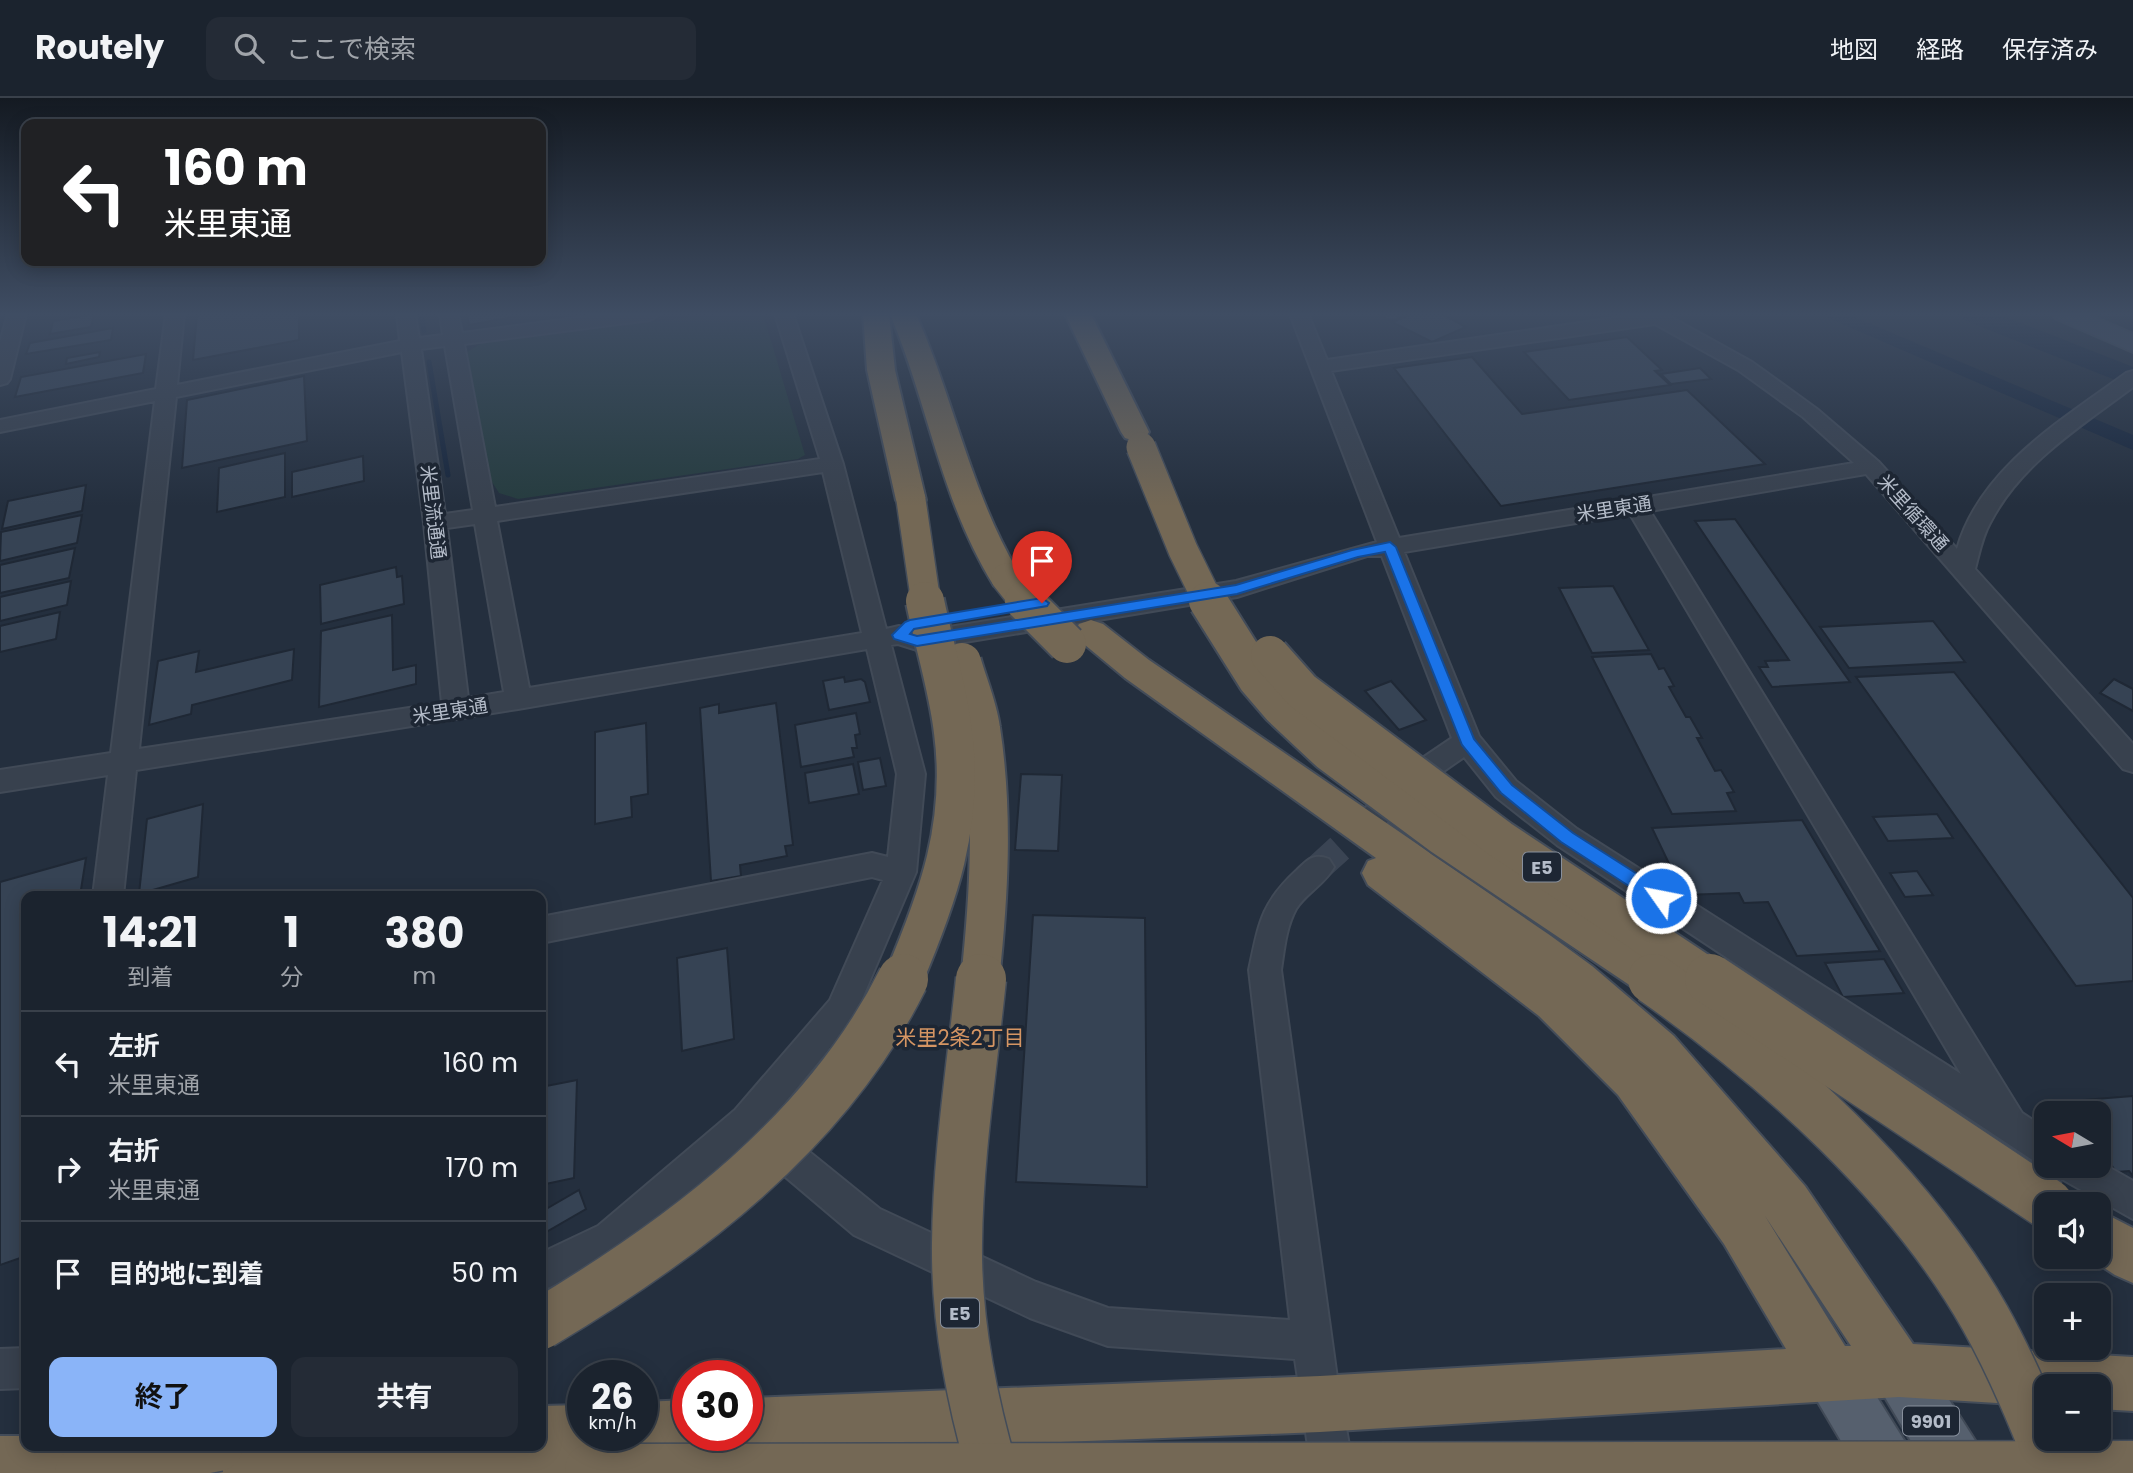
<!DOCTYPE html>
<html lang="ja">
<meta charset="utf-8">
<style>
:root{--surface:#1b232e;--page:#242b36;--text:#f1f3f6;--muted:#a0a4aa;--line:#39404a;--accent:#8ab4f8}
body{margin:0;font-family:Poppins,"Noto Sans JP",sans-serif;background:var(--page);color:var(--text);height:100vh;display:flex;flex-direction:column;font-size:26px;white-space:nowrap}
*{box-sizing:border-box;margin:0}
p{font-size:23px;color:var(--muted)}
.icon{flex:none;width:38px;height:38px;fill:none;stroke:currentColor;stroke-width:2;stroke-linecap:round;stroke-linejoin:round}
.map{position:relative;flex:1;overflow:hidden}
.side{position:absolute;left:21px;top:793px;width:525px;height:560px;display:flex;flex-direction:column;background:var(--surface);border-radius:14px;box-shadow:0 4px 18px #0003,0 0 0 2px var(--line)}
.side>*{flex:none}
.guide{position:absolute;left:21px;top:21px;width:525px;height:147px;border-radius:14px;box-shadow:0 4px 18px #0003,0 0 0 2px var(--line);background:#202124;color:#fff;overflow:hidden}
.needle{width:46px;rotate:280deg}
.buttons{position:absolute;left:2034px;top:1003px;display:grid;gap:14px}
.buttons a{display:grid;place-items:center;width:77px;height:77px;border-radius:14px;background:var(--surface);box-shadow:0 4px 18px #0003,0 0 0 2px var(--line);font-size:35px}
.speed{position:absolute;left:567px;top:1262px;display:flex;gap:14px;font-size:35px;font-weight:700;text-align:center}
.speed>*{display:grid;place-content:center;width:91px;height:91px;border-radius:50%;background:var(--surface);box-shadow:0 4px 18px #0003,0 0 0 2px var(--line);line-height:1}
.speed small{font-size:18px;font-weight:400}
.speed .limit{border:10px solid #d22;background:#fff;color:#111}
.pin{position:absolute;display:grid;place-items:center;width:60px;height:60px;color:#fff;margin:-72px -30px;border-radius:50% 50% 50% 0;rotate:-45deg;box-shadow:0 0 7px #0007}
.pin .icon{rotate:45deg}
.me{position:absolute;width:77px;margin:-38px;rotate:303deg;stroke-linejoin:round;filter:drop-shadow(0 0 5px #0008)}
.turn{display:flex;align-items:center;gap:24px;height:147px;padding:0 28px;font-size:32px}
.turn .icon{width:91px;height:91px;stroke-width:2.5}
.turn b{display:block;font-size:49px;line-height:60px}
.eta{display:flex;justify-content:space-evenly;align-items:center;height:119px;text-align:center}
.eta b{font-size:42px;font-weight:700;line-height:49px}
.primary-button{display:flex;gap:14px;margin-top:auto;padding:14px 28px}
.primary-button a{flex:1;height:80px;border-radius:14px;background:var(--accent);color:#111;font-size:28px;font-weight:700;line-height:80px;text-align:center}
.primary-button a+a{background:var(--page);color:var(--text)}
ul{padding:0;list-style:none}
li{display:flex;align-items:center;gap:21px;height:105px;padding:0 28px;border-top:2px solid var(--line)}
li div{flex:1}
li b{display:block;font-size:26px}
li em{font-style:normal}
header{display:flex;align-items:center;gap:42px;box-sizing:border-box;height:98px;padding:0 35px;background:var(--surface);border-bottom:2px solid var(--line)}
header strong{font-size:33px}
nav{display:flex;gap:38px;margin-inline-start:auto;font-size:24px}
.search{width:490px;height:63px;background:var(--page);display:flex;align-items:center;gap:18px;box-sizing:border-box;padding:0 24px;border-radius:14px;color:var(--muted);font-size:26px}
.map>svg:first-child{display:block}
</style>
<header>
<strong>Routely</strong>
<div class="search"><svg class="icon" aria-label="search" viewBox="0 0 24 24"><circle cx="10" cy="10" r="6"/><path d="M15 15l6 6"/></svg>ここで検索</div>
<nav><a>地図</a><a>経路</a><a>保存済み</a></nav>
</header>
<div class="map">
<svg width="2133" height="1375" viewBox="0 0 2133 1375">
<rect width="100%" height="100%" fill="#242f3e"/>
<!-- green -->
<polygon fill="#263c3f" points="715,216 763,216 805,357 798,361 518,401 499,395 490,381 467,254 482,245"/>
<!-- water -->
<polygon fill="#17263c" points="1819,216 1847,216 2133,337 2133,352"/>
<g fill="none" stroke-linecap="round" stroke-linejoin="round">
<!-- stream -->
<g stroke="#17263c" stroke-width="5">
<polyline points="421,216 424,233"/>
<polyline points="429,264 448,377"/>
</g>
<!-- river -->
<polygon fill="#17263c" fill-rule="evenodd" points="1960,216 1998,216 2133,269 2133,289 1964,222"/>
</g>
<!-- building -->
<g fill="#364354" stroke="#1f2835" stroke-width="2">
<polygon points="94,216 91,229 50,236 53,223"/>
<polygon points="197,216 299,216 299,242 193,262"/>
<polygon points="467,216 518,216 518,218 469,227"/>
<polygon points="1377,216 1408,216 1391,223"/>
<polygon points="1412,216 1442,216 1466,229 1432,244 1392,224"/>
<polygon points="113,230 111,242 26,256 30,245"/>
<polygon points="1627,239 1662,272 1655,273 1670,287 1569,302 1524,254"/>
<polygon points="100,254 99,259 66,266 67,260"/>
<polygon points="146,256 143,275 15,299 21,279"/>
<polygon points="1472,259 1522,316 1687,292 1765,366 1501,408 1394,270"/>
<polygon points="1700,270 1711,281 1671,286 1661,276"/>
<polygon points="304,278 307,343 182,370 187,302"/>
<polygon points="285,355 285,399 217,414 219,370"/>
<polygon points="363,358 364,383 292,399 292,374"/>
<polygon points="86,387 82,413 2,431 8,403"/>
<polygon points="82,417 77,445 0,463 1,434"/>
<polygon points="1735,421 1850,584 1772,589 1759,569 1768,569 1765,563 1789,562 1695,423"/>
<polygon points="75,450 69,480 0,495 0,467"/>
<polygon points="396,469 397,479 402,478 404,506 321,526 320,487"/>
<polygon points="71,483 67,507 0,523 0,499"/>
<polygon points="1613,488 1649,552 1592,555 1559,490"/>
<polygon points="60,514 56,541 0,554 0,528"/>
<polygon points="392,517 393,572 416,567 416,586 319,609 321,533"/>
<polygon points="1933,523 1965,564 1849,570 1820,529"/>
<polygon points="294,551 292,582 192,607 191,616 149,627 158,563 199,553 196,574"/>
<polygon points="1651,556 1659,571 1664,570 1674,588 1669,589 1686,619 1690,619 1702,640 1697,640 1715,673 1721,672 1734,694 1727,695 1736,713 1672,716 1592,559"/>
<polygon points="1954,574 2133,800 2133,883 2076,888 1856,579"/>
<polygon points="844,579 845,584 861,581 865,584 870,604 829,612 823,583"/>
<polygon points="2114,581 2133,591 2133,613 2100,595"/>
<polygon points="1391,583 1426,622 1399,632 1365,593"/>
<polygon points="776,605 793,747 785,748 787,758 740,767 741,778 711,783 700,610 719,606 719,615"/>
<polygon points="856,615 860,636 855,637 857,650 852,650 854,659 801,669 795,627"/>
<polygon points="646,625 648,696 631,699 632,719 595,726 595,634"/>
<polygon points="880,660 886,688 863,692 858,664"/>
<polygon points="853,666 859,696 809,705 805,675"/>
<polygon points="1021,676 1062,677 1058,753 1015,752"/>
<polygon points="203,706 198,779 139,796 147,721"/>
<polygon points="1937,716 1953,740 1888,743 1873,719"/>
<polygon points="1802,722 1880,853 1797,858 1768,804 1744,805 1739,795 1684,797 1652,730"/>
<polygon points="86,760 80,798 26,798 26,1158 0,1167 0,784"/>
<polygon points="1917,773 1933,797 1905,799 1890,775"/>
<polygon points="1033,817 1145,820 1147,1089 1016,1084"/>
<polygon points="727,850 734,941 682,953 677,860"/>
<polygon points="1884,861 1904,895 1843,899 1825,865"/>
<polygon points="577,982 574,1080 541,1087 541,989"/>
<polygon points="2133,998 2133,1078 2129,1073 2116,1074 2098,1047 2098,1015 2051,1015 2045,1005"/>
<polygon points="579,1092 586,1111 541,1137 541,1114"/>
</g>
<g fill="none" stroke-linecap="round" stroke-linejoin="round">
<!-- street-tunnel -->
<polyline stroke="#3a4453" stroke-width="28" stroke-dasharray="28 14" stroke-linecap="butt" points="1319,769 1373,720"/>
<defs>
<g id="street">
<polygon points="8,216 26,216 10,281 7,285 0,287 0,244"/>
<path d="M166,216H184L177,287L400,243L397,216H415L419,240L443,237L440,216H458L462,235L607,216H659L650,222L464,246L495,409L820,361L775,216H793L843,366L886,531L899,528L918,534L1236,483L1377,444L1290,216H1308L1327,262L1641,216H1665L1752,264L1817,311L1879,364L1957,451C1980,370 2062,322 2126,275L2133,273V289C2081,328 2021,365 1990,425C1982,439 1979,456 1975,471L2133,646V674L2123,671L1866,376L1650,413L2022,1015L2046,1031L2047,1068L2034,1063L1557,747L1496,699L1464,659L1438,677L1383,728L1373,731L1363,728L1359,720L1363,712L1418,663L1452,640L1382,458H1367L1237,499L917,552L898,546L891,547L925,676L916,774L853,922L768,1025L780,1030L880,1111L1036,1184L1108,1210L1290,1222L1249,872C1259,825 1261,805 1297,772C1308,761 1314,755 1329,761L1334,769C1325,786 1306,795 1296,811C1286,829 1284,852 1281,872L1337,1280L1354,1375H1312L1295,1261L1108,1248L1030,1220L854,1137L756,1054L751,1043L624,1154L541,1193V1155L598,1128L735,1012L830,902L883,782L872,779L541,845V819L872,755L888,759L897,676L867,551L518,611L136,672L123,798H93L108,677L0,694V672L111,655L155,303L0,334V322L156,291ZM1655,226L1738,272L1803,319L1854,365L1399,440L1331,273ZM445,248L473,412L445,416L421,251ZM402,254L424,425L442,605L139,651L176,299ZM823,374L862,535L529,590L497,423ZM1630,416L1961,976L1577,731L1516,683L1479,638L1404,454ZM475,426L504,594L468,600L447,430Z"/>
<polygon points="2098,1063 2133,1083 2133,1121 2060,1080 2055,1068 2098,1068"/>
<polygon points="26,1250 26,1290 0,1291 0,1251"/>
</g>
<polygon id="secondary" points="2053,216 2087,216 2133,236 2133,254 2057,221"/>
<g id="primary">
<polygon points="1899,1245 1918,1253 1983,1355 1992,1375 1930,1375 1880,1291 1872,1272 1880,1253"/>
<polygon points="1831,1248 1850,1256 1912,1355 1921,1375 1860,1375 1812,1294 1804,1275 1812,1256"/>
</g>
<g id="highway">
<polygon points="863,216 889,216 895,272 926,402 922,409 911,411 900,409 896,402 867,272"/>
<path d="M890,216H916C955,303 971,398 1022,480L1018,488L1006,491L994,488C940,401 929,308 890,216Z"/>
<polygon points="1065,216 1091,216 1149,334 1145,340 1135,343 1125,340 1121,334"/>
<path d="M1091,522L1103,526L1149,562L1551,838L1592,868L1674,938L1805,1088L1913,1246L2133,1259V1313L2098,1311V1288H2046V1308L1899,1299L1320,1334L747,1356L727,1348L723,1337H747V1300L1320,1278L1786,1251L1724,1146L1618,997L1539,918L1368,787L1362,775L1368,763L1376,760L1125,580L1079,542L1074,534L1079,526ZM1765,1118L1769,1124L1851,1248H1845Z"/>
<polygon points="2098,1112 2133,1130 2133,1185 2115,1177 2086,1158 2098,1158"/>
<path d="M688,1302V1337H713L708,1350C680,1361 650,1364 622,1352L616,1337H642V1304Z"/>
<polygon points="583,1307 583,1337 610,1337 605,1349 610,1351 619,1371 617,1375 159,1375 155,1366 163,1348 541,1348 541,1308"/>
<polygon points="0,1338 26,1338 26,1348 131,1348 139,1366 135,1375 0,1375"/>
</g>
</defs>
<!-- street casing -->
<use href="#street" stroke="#414a57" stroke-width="4"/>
<!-- secondary casing -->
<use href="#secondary" stroke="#414a57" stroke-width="4"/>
<!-- primary casing -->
<use href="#primary" stroke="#414a57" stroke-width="4"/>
<!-- highway casing -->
<use href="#highway" stroke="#434c59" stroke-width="4"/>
<!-- street -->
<use href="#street" fill="#38414e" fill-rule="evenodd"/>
<!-- secondary -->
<use href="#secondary" fill="#465061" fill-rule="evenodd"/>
<!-- primary -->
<use href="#primary" fill="#56606e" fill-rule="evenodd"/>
<!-- highway -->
<use href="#highway" fill="#746855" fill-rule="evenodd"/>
<defs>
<g id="highway-bridge-far2">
<polyline points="1141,349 1183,452 1209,505"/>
<polyline points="911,402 926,505"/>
<polyline points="1006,480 1026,505"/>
</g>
<g id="highway-bridge-far1">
<polyline points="1024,503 1067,546"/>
<polyline points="1208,503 1257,581 1281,609 1329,654 1442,738 1656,882"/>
<polyline points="1270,557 1302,593 1500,741 1712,882"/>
<path d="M962,564C968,586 978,608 981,631C994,715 989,798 980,882"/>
<path d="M903,882C938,800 965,726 953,634C948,590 934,547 925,503"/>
</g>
<g id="highway-bridge">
<path d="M981,881C972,969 958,1056 957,1145C956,1223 971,1300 993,1375"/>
<path d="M1653,881C1777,968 1910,1087 1985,1220C2013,1270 2034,1322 2055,1375"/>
<polyline points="1710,881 2048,1106"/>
<path d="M541,1226C685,1140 827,1034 903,881"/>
<polyline points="590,1371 2133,1368"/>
<polyline points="80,1375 218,1348"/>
</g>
</defs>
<!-- highway-bridge-far2 casing -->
<use href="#highway-bridge-far2" stroke="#434c59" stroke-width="32" stroke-linecap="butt"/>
<!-- highway-bridge-far1 casing -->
<use href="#highway-bridge-far1" stroke="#434c59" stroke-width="42" stroke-linecap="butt"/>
<!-- highway-bridge casing -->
<use href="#highway-bridge" stroke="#434c59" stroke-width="53" stroke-linecap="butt"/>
<!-- highway-bridge-far2 -->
<use href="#highway-bridge-far2" stroke="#746855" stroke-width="29"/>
<!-- highway-bridge-far1 -->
<use href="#highway-bridge-far1" stroke="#746855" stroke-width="38"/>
<!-- highway-bridge -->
<use href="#highway-bridge" stroke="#746855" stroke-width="50"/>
</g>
<!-- sky -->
<linearGradient id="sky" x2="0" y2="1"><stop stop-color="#141a22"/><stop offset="0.53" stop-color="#3f4d63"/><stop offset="1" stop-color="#3f4d63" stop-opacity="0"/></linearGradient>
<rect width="2133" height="408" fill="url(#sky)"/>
<!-- route -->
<polygon fill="#1a73e8" stroke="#114b97" stroke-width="2" points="1390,444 1396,449 1474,641 1512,687 1573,735 1667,795 1669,800 1667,805 1655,805 1561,744 1501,695 1462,647 1385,454 1358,459 1237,496 917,548 894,541 892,537 905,524 910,522 1042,500 1049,505 1047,508 914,531 910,536 917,538 1236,487 1352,452"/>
<g text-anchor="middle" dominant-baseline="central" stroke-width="7" stroke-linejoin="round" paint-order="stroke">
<!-- shield labels -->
<g fill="#1d2633" stroke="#878f9c" stroke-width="2">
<rect x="1523" y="754.5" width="38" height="29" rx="5"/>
<rect x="941" y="1200.5" width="38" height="29" rx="5"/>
<rect x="1903" y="1308.5" width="56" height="29" rx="5"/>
</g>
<g font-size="18" font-weight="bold" fill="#b4bcc9">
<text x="1542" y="769">E5</text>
<text x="960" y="1215">E5</text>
<text x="1931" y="1323">9901</text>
</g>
<!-- street labels -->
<g font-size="19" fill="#b4bcc9" stroke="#1d2633">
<text transform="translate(1614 411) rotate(-9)">米里東通</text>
<text transform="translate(433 414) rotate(83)">米里流通通</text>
<text transform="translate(1913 415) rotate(48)">米里循環通</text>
<text transform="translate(450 613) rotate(-9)">米里東通</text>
</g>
<!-- neighbourhood labels -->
<g font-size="21" fill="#d59563" stroke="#1d2633">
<text x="960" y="939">米里2条2丁目</text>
</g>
</g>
</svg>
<div class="buttons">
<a><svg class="needle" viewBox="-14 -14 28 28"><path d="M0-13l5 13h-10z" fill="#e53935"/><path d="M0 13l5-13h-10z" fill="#a0a4aa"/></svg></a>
<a><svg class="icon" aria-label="sound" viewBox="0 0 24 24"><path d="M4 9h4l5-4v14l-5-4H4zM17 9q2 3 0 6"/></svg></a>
<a>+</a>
<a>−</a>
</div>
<div class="speed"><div>26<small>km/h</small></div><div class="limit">30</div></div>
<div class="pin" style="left:1042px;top:505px;background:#d93025"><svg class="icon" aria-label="arrive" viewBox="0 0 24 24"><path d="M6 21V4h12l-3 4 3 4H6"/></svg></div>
<svg class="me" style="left:1661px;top:800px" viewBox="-20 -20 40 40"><circle r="17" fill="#1a73e8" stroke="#fff" stroke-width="3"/><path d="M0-11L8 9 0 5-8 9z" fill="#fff"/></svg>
<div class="guide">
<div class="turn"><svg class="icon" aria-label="left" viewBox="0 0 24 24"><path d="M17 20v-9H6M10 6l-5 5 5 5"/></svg><div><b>160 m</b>米里東通</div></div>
</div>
<section class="side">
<div class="eta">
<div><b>14:21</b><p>到着</p></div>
<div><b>1</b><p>分</p></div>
<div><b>380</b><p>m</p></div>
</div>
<ul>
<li><svg class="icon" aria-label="left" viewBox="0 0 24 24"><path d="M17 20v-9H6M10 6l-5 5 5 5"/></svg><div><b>左折</b><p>米里東通</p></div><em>160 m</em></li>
<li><svg class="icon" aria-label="right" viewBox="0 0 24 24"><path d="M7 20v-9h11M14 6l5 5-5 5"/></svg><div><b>右折</b><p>米里東通</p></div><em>170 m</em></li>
<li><svg class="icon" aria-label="arrive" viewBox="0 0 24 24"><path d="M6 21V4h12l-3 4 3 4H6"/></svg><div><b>目的地に到着</b></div><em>50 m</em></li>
</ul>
<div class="primary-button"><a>終了</a><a>共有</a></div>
</section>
</div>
